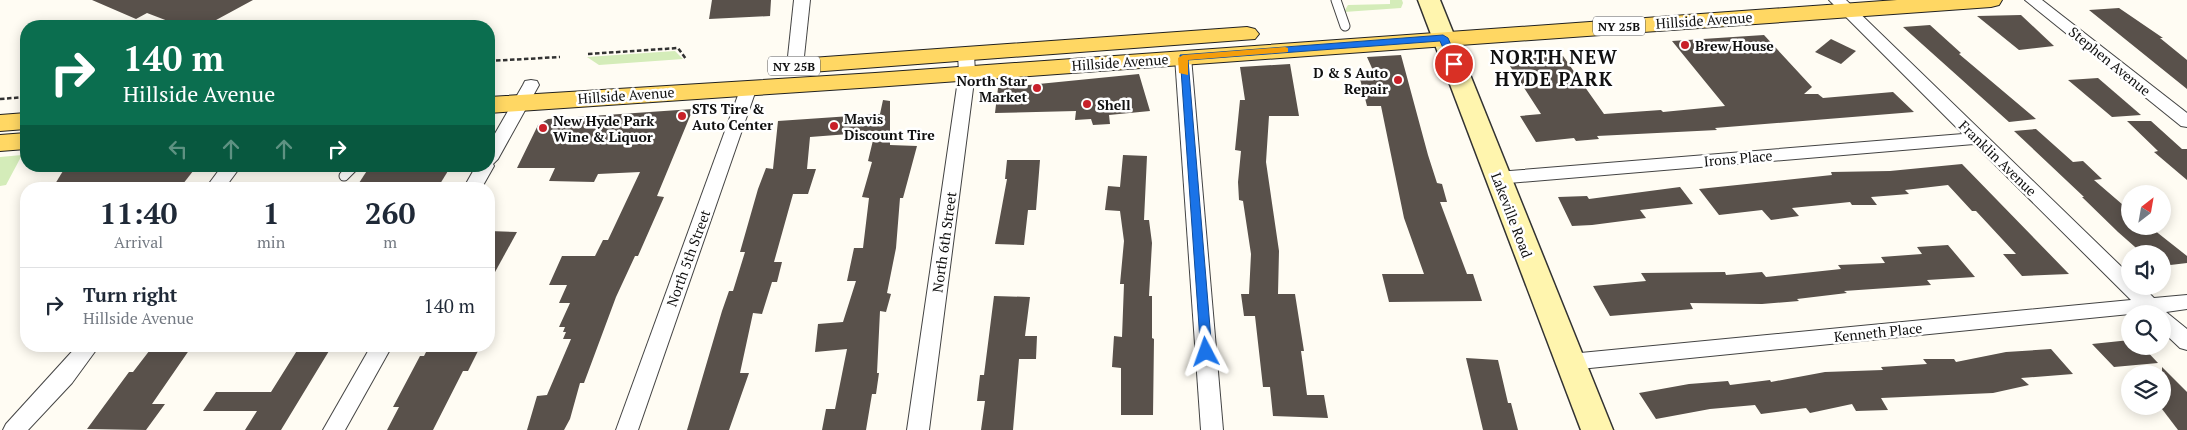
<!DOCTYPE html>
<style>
:root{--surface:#fff;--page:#f2f2f3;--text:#1f2937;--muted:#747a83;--line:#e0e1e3}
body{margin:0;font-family:"PT Serif",serif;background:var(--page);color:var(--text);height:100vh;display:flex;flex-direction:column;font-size:19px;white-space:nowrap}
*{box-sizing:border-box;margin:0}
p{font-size:16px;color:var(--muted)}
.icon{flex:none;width:28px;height:28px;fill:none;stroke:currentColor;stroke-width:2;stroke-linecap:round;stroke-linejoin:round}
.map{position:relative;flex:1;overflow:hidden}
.panel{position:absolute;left:20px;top:182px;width:475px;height:170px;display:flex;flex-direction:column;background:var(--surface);border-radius:20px;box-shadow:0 2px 12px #0003}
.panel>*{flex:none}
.guide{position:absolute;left:20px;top:20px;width:475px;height:152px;border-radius:20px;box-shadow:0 2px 12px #0003;background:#0b6e4f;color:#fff;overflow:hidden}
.needle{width:32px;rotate:31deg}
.fabs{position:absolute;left:2121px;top:185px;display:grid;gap:10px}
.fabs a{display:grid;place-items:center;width:50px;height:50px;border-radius:50%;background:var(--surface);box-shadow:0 2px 12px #0003;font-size:25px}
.pin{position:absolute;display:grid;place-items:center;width:42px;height:42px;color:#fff;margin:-21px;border:2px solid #fff;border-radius:50%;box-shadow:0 1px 5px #0007}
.me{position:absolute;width:55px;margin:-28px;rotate:356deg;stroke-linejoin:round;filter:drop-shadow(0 0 4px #0008)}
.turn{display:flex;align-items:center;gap:18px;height:105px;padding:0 20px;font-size:22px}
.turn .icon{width:65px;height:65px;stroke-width:2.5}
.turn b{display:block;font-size:35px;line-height:42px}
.lanes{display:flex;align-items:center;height:48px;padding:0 20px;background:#0003;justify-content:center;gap:25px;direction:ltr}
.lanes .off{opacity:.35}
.eta{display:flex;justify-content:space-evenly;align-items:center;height:85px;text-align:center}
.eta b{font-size:30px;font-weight:700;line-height:35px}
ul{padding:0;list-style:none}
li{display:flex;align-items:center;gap:15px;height:75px;padding:0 20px;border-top:1px solid var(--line)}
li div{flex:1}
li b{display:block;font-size:19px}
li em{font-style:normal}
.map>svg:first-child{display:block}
</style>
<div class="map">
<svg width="2187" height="430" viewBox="0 0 2187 430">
<rect width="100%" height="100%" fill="#fffcf3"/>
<!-- green -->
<g fill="#d4ecb9">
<polygon points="1390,0 1402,0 1403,3 1401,8 1344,12 1348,5 1390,4"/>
<polygon points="675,51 683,59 599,65 587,57"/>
<polygon points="22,155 6,185 0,186 0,157"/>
</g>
<!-- building -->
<g fill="#59514b">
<polygon points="92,0 253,0 205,26 181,26 147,13 136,19"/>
<polygon points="712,0 771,0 770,16 709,19"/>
<polygon points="2119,8 2163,38 2160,38 2187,60 2187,89 2089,10"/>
<polygon points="2021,15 2054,46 2019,50 1977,16"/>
<polygon points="1930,25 1961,53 1959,54 2036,119 2009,122 1903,27"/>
<polygon points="1764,35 1812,87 1804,94 1818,94 1823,98 1893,92 1914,112 1715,128 1717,130 1597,136 1599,139 1576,141 1574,138 1536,142 1520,116 1541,114 1506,60 1563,56 1604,114 1661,110 1663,112 1725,106 1672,41"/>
<polygon points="1831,39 1856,51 1841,64 1815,52"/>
<polygon points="1401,55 1428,155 1437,183 1442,184 1447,202 1440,202 1467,274 1473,274 1482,301 1389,302 1382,274 1424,274 1404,218 1381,106 1367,106 1359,75 1375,75 1367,57"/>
<polygon points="1290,64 1299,116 1269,116 1266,162 1279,251 1278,294 1295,294 1304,351 1301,351 1307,395 1324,395 1328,418 1273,416 1270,387 1263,387 1255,316 1244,316 1241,294 1249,294 1251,254 1243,201 1239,200 1238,182 1241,151 1235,150 1240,100 1245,100 1240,67"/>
<polygon points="1139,74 1150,111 1109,115 1110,124 1093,125 1091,119 1075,120 1076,111 995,113 998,88"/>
<polygon points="2098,78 2141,115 2112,117 2068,80"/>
<polygon points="883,100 890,101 890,145 917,146 903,198 900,198 896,248 887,293 891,294 886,312 880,311 877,373 879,373 876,394 872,394 866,430 822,430 826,409 835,409 847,349 815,352 818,324 843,322 856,281 847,281 854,248 863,248 869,198 862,197 872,162 868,161 875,132 810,137 807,169 816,169 808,194 793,194 774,262 782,262 777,282 772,282 762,314 753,313 740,373 749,373 729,430 687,430 722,311 729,291 733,291 745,252 740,252 758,189 766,168 773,169 778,121 880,114"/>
<polygon points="693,109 657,196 664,197 638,256 635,256 616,297 584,383 580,383 570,419 564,430 527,430 537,396 547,395 571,339 563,339 566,332 563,332 565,327 559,327 570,303 559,303 567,285 549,285 562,256 595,256 603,240 608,240 640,172 598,174 594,182 549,181 555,168 517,168 538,125 548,119"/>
<polygon points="2127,121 2151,121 2182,149 2187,149 2187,180 2154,152 2158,151"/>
<polygon points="2036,129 2073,162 2083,161 2102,179 2094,180 2130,211 2130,226 2149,226 2187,256 2187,263 2162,266 2162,254 2143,254 2118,232 2082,197 2084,197 2014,131"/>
<polygon points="1123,155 1147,156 1144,220 1149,220 1152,243 1149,296 1152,296 1152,338 1154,339 1153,415 1121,415 1121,368 1112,367 1114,336 1122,337 1124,284 1120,284 1124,241 1120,211 1105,210 1108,186 1120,187"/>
<polygon points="1007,160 1040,160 1036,210 1028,210 1024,245 995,244 1007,179 1005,179"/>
<polygon points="1962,164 2069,274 2022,276 2003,254 2016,254 1976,211 1972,211 1948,185 1905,190 1909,194 1871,197 1877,205 1852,205 1850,202 1792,208 1799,216 1771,220 1762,210 1719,215 1699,189 1832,175 1831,172 1890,171"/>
<polygon points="66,166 197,166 179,189 52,189"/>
<polygon points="370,166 451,166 440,184 359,183"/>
<polygon points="1680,187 1693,204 1640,210 1646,218 1592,225 1572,226 1558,197 1587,196 1589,199"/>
<polygon points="489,231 517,232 489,283"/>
<polygon points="1948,245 1975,277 1927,280 1931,285 1844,291 1847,293 1797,299 1799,301 1762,304 1690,303 1693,309 1610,316 1593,286 1646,281 1641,273 1725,272 1726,275 1762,272 1766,277 1841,269 1838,265 1885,263 1881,257 1922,254 1917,247"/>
<polygon points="994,296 1030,297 1025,336 1037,336 1036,359 1019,359 1013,430 981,430 985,401 977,401 980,375 984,375"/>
<polygon points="2130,340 2130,346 2142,346 2158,363 2114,367 2092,344"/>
<polygon points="153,346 192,346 152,404 165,404 146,430 87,429 129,372 133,372"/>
<polygon points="307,346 332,346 281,430 245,430 257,411 203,411 216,392 271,392 298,349 305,349"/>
<polygon points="2051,349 2073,374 2021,378 2029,385 1993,393 1881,398 1888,410 1856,411 1852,404 1810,413 1806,408 1761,414 1755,405 1710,409 1656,419 1639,393 1689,384 1728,381 1730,385 1770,380 1771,382 1825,372 1883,370 1881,367 1927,364 1923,359 1954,359 1956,362 2006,352"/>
<polygon points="427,350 478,351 468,371 463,371 433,430 387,430 399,407 393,407 420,356 424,356"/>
<polygon points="1466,358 1498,360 1508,403 1511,403 1518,430 1483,430"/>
<polygon points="2162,367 2187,392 2187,430 2178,430 2162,409"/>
</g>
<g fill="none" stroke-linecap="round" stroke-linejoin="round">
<defs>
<g id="lane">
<polyline points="1336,0 1345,26"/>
<polyline points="344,176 354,166"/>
</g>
<g id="street">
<polygon points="794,0 810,0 803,66 795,71 787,66"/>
<polygon points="1829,0 1846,0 2130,275 2130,286 2142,286 2154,298 2187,295 2187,309 2166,312 2187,329 2187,350 2180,348 2162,331 2162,314 2130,314 1570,370 1563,368 1559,362 1563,356 1570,354 2131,300 1974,144 1497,184 1491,182 1488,178 1491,174 1497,172 1963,134"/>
<polygon points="2025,0 2042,0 2187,113 2187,127 2181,126"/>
<polygon points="966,49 974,54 975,73 929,430 907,430 959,73 958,54"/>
<polygon points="1183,52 1191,57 1223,430 1201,430 1175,57"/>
<polygon points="531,80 537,81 539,85 498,159 493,164 494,166 481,189 463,189 476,166 489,166 489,144 523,85 525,81"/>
<polygon points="749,82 755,83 757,87 638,430 616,430 741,87 743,83"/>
<polygon points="222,166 241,166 224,189 205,189"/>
<polygon points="77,346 99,346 72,383 28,430 3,430 6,424"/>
<polygon points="371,346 392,346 345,430 323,430"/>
</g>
<polygon id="secondary" points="1418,0 1440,0 1613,430 1581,430"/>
<g id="primary">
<polygon points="1897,0 2002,0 1999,5 1991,7 875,87 489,113 489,97 875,73"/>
<polygon points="1247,27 1255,29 1259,34 1255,39 811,72 803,70 799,65 803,60 811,58"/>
<polygon points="26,113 26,129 0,131 0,115"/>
<polygon points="26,133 26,149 0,151 0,135"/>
</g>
</defs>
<!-- lane casing -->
<use href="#lane" stroke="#434343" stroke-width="11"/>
<!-- street casing -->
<use href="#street" stroke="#434343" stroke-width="2"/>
<!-- secondary casing -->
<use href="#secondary" stroke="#323232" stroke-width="3"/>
<!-- primary casing -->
<use href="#primary" stroke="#212121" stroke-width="2"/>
<!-- path -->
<g stroke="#323232" stroke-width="2.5" stroke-dasharray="4.5 2.5" stroke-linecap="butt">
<polyline points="588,54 678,48 686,59"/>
<polyline points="489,61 560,57"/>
<polyline points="0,99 26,97"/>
</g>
<!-- lane -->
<use href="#lane" stroke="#fff" stroke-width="9"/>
<!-- street -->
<use href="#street" fill="#fff" fill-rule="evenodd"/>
<!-- secondary -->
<use href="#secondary" fill="#fff5ae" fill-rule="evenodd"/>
<!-- primary -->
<use href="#primary" fill="#ffd763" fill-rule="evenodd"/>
</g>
<!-- route -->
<polygon fill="#1a73e8" stroke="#114b97" points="1443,35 1448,38 1459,64 1458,66 1451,66 1440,41 1188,60 1212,352 1206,356 1201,355 1180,55"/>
<!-- slow -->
<polygon fill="#f59e0b" points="1285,47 1288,48 1288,52 1188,60 1188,75 1179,73 1178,58 1183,55"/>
<!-- markers -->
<g fill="#c82029" stroke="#fff" stroke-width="2">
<circle cx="1685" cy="45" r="5"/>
<circle cx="1398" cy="80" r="5"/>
<circle cx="1037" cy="88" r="5"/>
<circle cx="1087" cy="104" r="5"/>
<circle cx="682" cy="116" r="5"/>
<circle cx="834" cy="126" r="5"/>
<circle cx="543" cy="128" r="5"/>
</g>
<g text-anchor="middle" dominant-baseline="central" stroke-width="5" stroke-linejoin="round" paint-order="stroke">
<!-- shield labels -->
<g fill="#fff" stroke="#585858" stroke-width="1">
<rect x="1593" y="16.5" width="52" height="19" rx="4"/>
<rect x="768" y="56.5" width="52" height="19" rx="4"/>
</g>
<g font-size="12" font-weight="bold" fill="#101010">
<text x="1619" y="26">NY 25B</text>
<text x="794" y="66">NY 25B</text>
</g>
<!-- street labels -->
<g font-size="14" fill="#101010" stroke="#fff">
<text transform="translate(1704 20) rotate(-4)">Hillside Avenue</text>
<text transform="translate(2110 61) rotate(39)">Stephen Avenue</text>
<text transform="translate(1120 62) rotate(-4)">Hillside Avenue</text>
<text transform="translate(626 95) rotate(-4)">Hillside Avenue</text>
<text transform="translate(1738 158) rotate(-5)">Irons Place</text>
<text transform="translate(1998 158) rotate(44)">Franklin Avenue</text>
<text transform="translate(1512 215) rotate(69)">Lakeville Road</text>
<text transform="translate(944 242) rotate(-82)">North 6th Street</text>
<text transform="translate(688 258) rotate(-70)">North 5th Street</text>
<text transform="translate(1878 332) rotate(-6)">Kenneth Place</text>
</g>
<!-- poi labels -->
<g font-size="14" font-weight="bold" fill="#101010" stroke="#fff" text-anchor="start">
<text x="1695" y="45">Brew House</text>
<text x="1388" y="72" text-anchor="end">D &amp; S Auto<tspan x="1388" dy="16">Repair</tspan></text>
<text x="1027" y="80" text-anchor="end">North Star<tspan x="1027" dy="16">Market</tspan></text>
<text x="1097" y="104">Shell</text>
<text x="692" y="108">STS Tire &amp;<tspan x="692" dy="16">Auto Center</tspan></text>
<text x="844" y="118">Mavis<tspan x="844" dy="16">Discount Tire</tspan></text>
<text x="553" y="120">New Hyde Park<tspan x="553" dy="16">Wine &amp; Liquor</tspan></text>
</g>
<!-- district labels -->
<g font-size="19" font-weight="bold" letter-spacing="1" fill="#101010" stroke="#fff">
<text x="1554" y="56">NORTH NEW<tspan x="1554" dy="22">HYDE PARK</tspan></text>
</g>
</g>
</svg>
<div class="fabs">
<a><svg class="needle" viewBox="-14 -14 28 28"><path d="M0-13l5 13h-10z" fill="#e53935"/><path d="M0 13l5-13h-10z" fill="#747a83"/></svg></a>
<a><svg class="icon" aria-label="sound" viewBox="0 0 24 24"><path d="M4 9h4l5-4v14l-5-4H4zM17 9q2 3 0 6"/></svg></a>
<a><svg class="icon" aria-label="search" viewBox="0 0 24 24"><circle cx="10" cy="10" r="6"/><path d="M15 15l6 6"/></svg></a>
<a><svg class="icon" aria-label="layers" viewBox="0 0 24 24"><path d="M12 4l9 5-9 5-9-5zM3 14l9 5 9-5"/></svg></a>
</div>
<div class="pin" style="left:1454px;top:64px;background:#d93025"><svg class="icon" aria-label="arrive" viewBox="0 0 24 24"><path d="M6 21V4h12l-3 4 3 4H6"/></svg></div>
<svg class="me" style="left:1206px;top:352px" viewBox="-20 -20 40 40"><path d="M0-17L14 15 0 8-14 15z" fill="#1a73e8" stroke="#fff" stroke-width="4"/></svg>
<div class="guide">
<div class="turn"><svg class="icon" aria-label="right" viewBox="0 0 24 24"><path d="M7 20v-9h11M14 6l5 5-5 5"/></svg><div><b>140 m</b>Hillside Avenue</div></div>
<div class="lanes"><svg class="icon off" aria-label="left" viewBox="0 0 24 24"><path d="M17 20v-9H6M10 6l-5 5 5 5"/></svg><svg class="icon off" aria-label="ahead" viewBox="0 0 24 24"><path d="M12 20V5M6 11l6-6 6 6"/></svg><svg class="icon off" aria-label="ahead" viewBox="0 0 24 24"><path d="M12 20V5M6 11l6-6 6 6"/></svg><svg class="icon" aria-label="right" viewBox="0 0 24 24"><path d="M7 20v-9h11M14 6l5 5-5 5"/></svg></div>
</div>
<section class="panel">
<div class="eta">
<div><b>11:40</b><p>Arrival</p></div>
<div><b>1</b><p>min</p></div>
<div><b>260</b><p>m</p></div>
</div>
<ul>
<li><svg class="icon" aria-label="right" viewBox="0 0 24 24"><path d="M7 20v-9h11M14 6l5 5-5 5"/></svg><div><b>Turn right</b><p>Hillside Avenue</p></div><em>140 m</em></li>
</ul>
</section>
</div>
